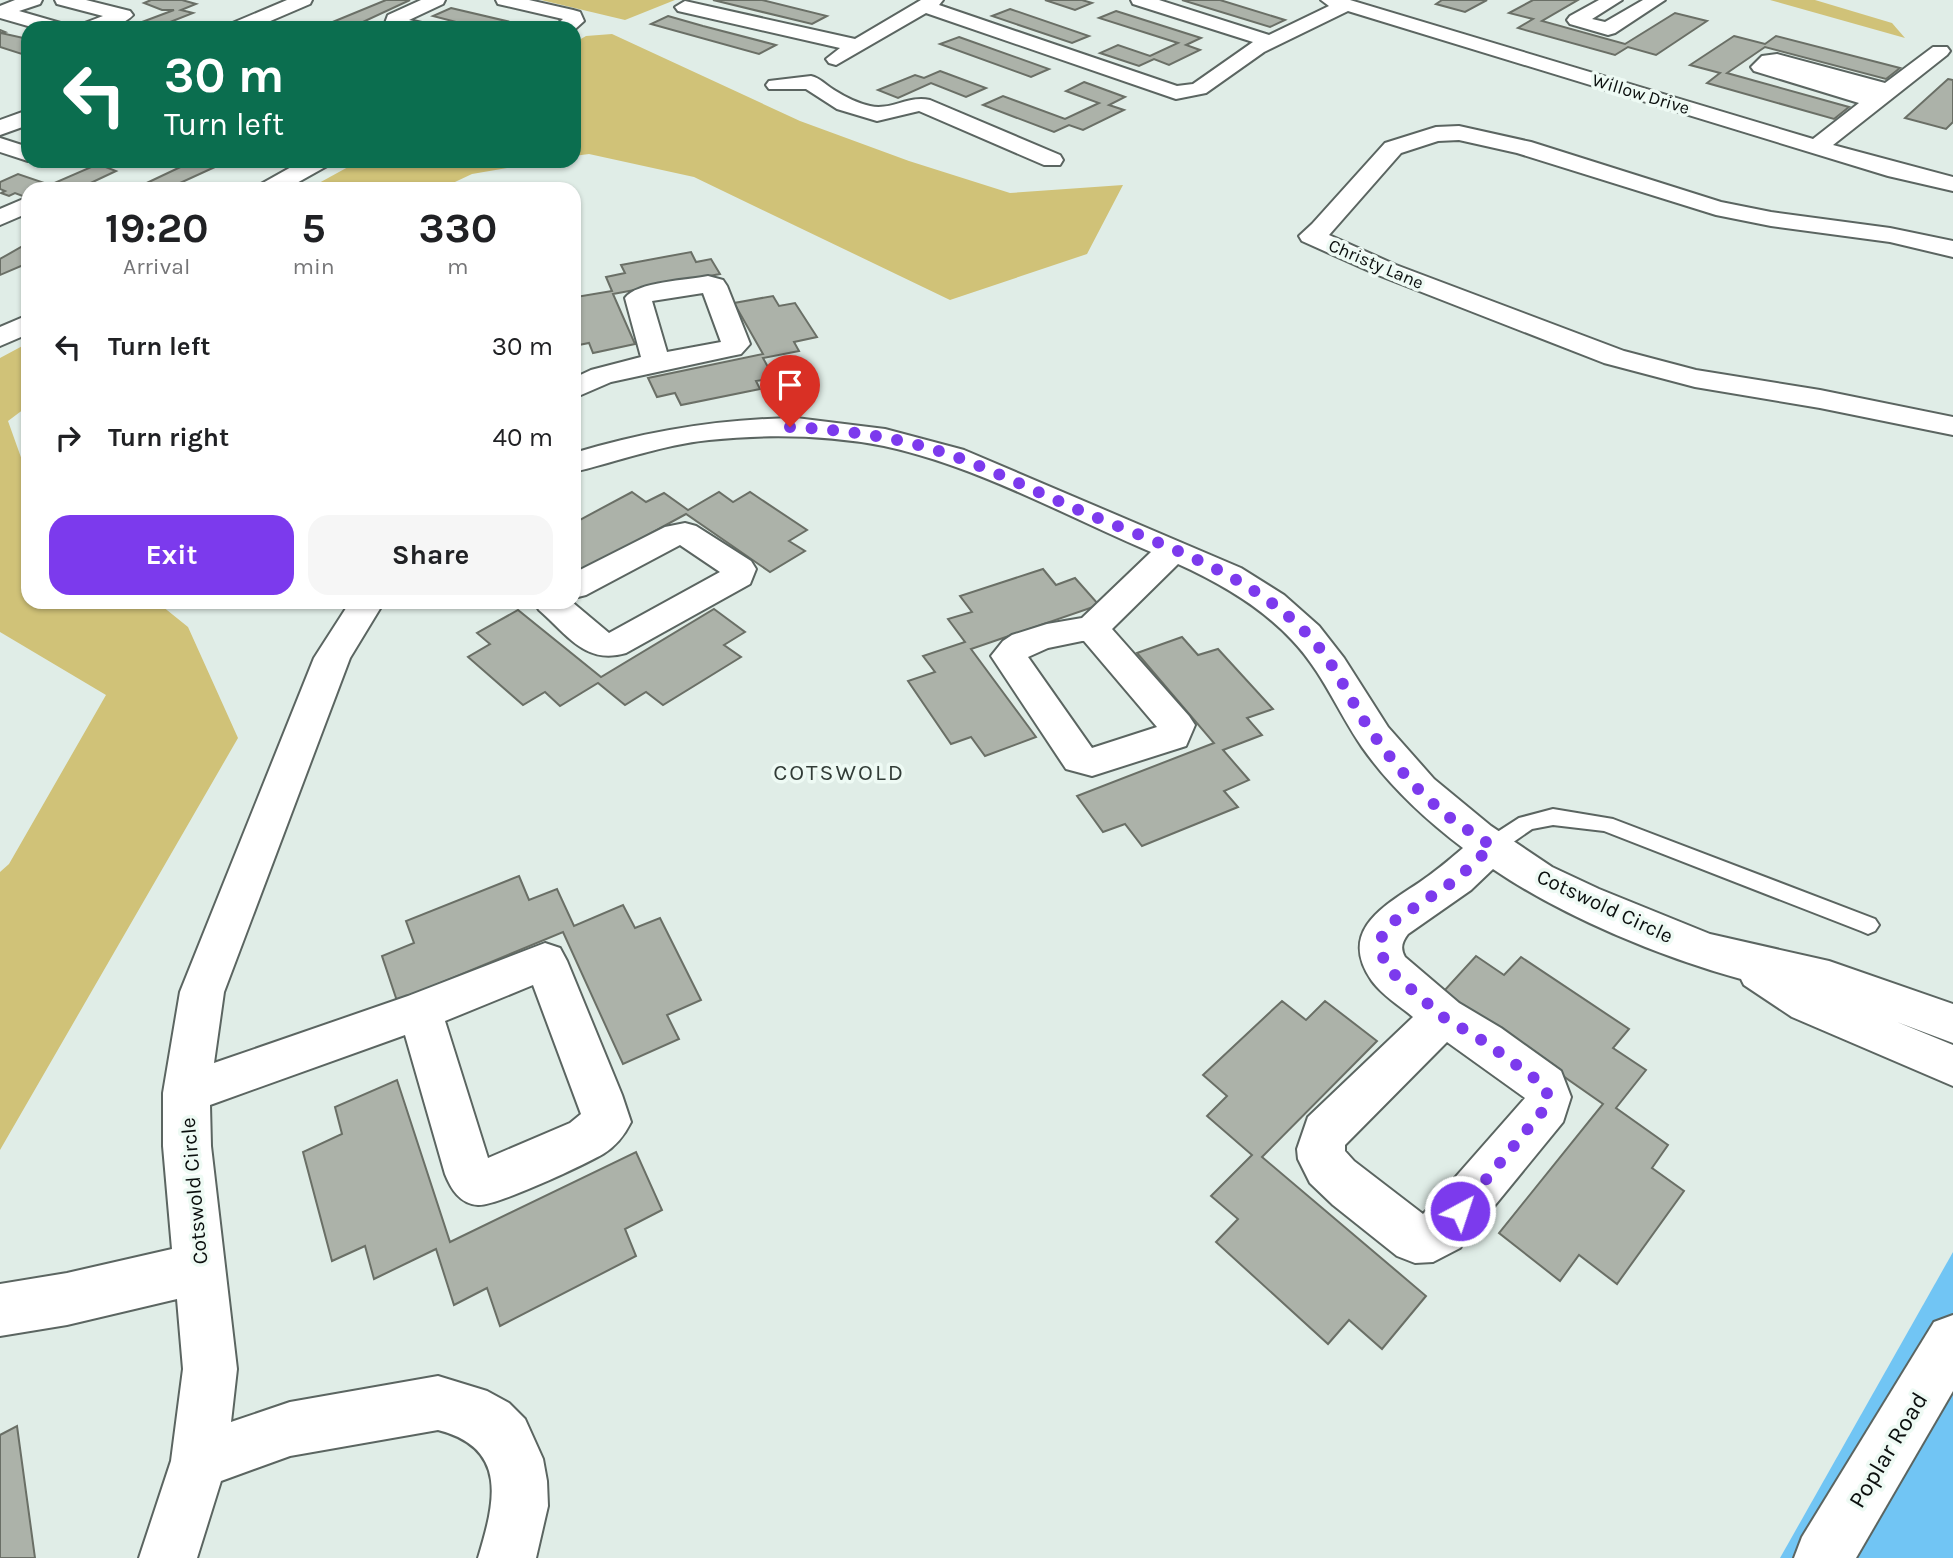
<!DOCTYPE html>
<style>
:root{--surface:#fff;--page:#f6f6f6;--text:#202124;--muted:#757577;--accent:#7c3aed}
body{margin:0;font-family:Karla,sans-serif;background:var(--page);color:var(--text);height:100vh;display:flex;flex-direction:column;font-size:26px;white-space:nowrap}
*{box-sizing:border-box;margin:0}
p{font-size:23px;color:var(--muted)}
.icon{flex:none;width:38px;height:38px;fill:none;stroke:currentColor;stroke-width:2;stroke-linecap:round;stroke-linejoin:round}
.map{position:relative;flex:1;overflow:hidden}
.drawer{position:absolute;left:21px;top:182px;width:560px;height:427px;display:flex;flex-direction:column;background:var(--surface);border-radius:21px;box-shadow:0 2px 5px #0004}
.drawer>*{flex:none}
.banner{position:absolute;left:21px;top:21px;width:560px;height:147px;border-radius:21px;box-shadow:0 2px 5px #0004;background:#0b6e4f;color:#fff;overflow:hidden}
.pin{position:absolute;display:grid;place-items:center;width:60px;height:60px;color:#fff;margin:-72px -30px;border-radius:50% 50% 50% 0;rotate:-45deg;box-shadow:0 0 7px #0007}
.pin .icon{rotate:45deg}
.me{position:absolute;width:77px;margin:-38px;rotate:40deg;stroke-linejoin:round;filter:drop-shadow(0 0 5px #0008)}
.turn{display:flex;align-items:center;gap:24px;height:147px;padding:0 28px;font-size:32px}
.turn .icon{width:91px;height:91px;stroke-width:2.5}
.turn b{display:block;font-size:49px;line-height:60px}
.eta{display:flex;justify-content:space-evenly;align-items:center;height:119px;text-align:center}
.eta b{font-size:42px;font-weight:700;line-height:49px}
.cta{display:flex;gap:14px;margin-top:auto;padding:14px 28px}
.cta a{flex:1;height:80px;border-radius:21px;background:var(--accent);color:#fff;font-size:28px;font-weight:700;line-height:80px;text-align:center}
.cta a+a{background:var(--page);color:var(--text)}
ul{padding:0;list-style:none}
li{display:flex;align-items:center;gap:21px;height:91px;padding:0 28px}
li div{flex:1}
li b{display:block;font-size:26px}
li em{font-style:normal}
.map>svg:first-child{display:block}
</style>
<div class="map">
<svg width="1953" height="1558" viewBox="0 0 1953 1558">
<rect width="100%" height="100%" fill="#e0ede7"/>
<!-- green -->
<g fill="#d0c278">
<polygon points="541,0 675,0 625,20"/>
<polygon points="1770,0 1815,0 1892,23 1905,38"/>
<polygon points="612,34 800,121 909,161 1010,193 1123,185 1087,254 950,300 694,177 589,154 574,156 574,43 586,36"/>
<polygon points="359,161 547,161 472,174 440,189 308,189"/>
<polygon points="28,343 28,406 8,421 28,477 28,602 157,602 188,627 238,738 0,1150 0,872 9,864 106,695 0,632 0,358"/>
</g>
<!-- water -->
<polygon fill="#71c5f4" points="1953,1252 1953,1558 1780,1558"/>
<!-- building -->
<g fill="#acb2a9" stroke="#6a6f66" stroke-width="2">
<polygon points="151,0 182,0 196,4 181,10 193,13 155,28 126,28 174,10 162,10 144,3"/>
<polygon points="386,0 410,0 350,28 318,28"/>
<polygon points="713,0 762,0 827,16 812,24"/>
<polygon points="1045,0 1082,0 1092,3 1075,10"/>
<polygon points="1182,0 1220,0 1285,20 1270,27"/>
<polygon points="1442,0 1487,0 1465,12 1436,4"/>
<polygon points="1533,0 1578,0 1542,21 1625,44 1675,13 1707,21 1656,55 1628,47 1615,55 1518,28 1533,19 1509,13"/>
<polygon points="451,8 519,24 511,28 479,28 433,16"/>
<polygon points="1010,9 1089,36 1072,43 992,16"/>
<polygon points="1116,11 1201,38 1186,45 1200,50 1169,65 1154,59 1139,66 1100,53 1118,45 1150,56 1178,43 1099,18"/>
<polygon points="668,16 703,26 776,45 759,54 651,24"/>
<polygon points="0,30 5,32 1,33 28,39 28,56 0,47"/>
<polygon points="1734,36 1765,44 1776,36 1900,68 1886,79 1765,47 1727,73 1849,107 1834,119 1707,83 1720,73 1690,65"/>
<polygon points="959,37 1049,69 1031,77 940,44"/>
<polygon points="940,71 986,88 966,97 931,83 898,98 878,90 915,75 924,78"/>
<polygon points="1948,79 1953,80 1953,122 1946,129 1905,118"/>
<polygon points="1084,82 1125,97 1109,105 1124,110 1083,130 1069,125 1054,132 983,105 1003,96 1065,119 1099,103 1066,91"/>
<polygon points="193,161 228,161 167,189 134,189"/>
<polygon points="98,164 116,171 78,189 28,189 28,198 15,193 9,196 1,193 5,191 0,189 0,182 18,174 50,185"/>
<polygon points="28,243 28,263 0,275 0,259"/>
<polygon points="691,252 696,262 711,259 720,274 613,294 635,344 593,353 589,343 574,346 574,306 579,305 576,297 612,291 606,277 625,273 621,265"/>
<polygon points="773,296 779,306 795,303 817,337 794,342 799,351 763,358 774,378 756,381 760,389 681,405 675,393 657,397 648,378 763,354 734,303"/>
<polygon points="632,492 646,502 664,493 688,510 719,492 733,502 750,492 807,530 789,541 805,551 770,572 686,514 580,572 574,567 574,523"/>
<polygon points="1043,569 1056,585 1075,578 1099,605 971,649 1036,737 985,756 971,737 951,744 908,681 935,672 923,656 965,642 948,619 972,612 960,596"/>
<polygon points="714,609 745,632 724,645 741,657 663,705 646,692 625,705 598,683 560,706 545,692 523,705 468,657 490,644 477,633 518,610 601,677"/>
<polygon points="1182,637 1198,655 1218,649 1273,709 1247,718 1262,735 1223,750 1249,780 1224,791 1238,807 1142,846 1125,824 1103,832 1077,796 1214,743 1137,653"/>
<polygon points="519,876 529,900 557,889 574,926 623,905 635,928 660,918 701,1000 667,1015 679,1039 623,1064 563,932 397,1001 382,956 414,943 406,921"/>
<polygon points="1476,956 1504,975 1521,957 1629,1029 1613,1048 1646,1070 1616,1108 1668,1145 1652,1168 1684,1191 1617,1284 1579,1255 1560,1281 1499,1233 1603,1104 1443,992"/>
<polygon points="1282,1001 1306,1020 1325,1001 1377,1041 1262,1157 1426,1296 1382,1349 1349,1320 1328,1344 1216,1242 1238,1219 1211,1196 1252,1155 1207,1116 1227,1096 1203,1075"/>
<polygon points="397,1080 450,1242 636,1152 662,1210 625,1229 636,1256 500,1326 487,1288 454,1305 436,1249 374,1279 365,1246 332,1261 303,1152 342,1134 335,1107"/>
<polygon points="17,1426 35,1558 0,1558 0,1435"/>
</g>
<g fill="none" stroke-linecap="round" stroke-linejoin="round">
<defs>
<polygon id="service" points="1553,809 1613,819 1875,919 1879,925 1875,931 1868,934 1861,931 1604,831 1553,825 1532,829 1499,852 1492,854 1485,852 1482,846 1485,840 1519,818"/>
<g id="minor">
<polygon points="15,0 42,0 40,4 19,11 64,24 67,28 35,28 0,18 0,6"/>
<path d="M55,0H86L130,11L133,15C120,29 97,28 79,28L82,24L103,16L57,4Z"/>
<polygon points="287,0 312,0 310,4 254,28 227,28 230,24"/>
<polygon points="421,0 445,0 443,4 409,20 426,24 429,28 388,27 385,23 388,15"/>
<polygon points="496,0 529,0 573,10 580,12 584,21 574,30 553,28 563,19 498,4"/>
<polygon points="921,0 943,0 939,5 1177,86 1193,84 1253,42 1133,4 1131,0 1159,0 1269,35 1329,6 1321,0 1350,0 1813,139 1859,103 1754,71 1751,67 1762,56 1777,54 1885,83 1933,47 1947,47 1950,51 1947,55 1833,145 1953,177 1953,191 1888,176 1348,11 1264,52 1206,93 1176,99 926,13 836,65 829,63 826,59 840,48 678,11 675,7 685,1 855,39"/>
<polygon points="1599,0 1622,0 1592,19 1605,22 1643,0 1665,0 1615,33 1608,35 1570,24 1567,20 1570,16"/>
<path d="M811,76C820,78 826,85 834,90C845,97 857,103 870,106C891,111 908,95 930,100L1060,155L1063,160L1060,165H1044L919,111L877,121L837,109L806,89H769L766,85L769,81Z"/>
<polygon points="28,110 28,125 0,135 0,120"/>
<polygon points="1459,126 1531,142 1721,202 1771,212 1890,228 1953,241 1953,257 1890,242 1771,226 1716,215 1517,153 1459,140 1438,141 1401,153 1329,235 1396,265 1624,351 1696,370 1820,390 1953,417 1953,435 1820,408 1695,387 1604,363 1378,275 1302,241 1299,236 1312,224 1385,143 1436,127"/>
<polygon points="0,138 28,147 28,161 0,152"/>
<polygon points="302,161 330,161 327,166 286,189 257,189 261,184"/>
<polygon points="28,197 28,213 0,225 0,209"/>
<path d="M708,276L723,280L727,286L750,344L741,354L731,356L611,382L574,398V378L591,370L641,357L625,298C636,282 688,280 708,276ZM703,293L721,342L667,352L652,301Z"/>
<polygon points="28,315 28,334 0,346 0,327"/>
<path d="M796,418L885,429L964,450L1241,568L1284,595L1319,626L1344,658L1388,727L1434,779L1491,826L1552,867L1599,889L1710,934L1829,961L1953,1004V1043L1897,1022L1953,1045V1086L1792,1017L1744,985L1741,979C1660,957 1562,916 1493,869L1471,890L1408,934C1402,942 1400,948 1405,957L1459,1003L1501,1028L1561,1071L1571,1097L1563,1122L1460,1248L1433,1262L1415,1263L1397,1256L1333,1205L1310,1183L1298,1159L1297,1149L1308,1117L1413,1017C1400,1006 1382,995 1372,981C1337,931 1384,906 1420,882C1436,871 1449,860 1463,848C1425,819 1390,787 1362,747C1338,712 1322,671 1292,640C1260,606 1220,583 1178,564L1112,629L1189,716L1195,725L1186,746L1092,776L1066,769L991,656L1003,641L1012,635L1047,624L1082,618L1151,552C1064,515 977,466 884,446C826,435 767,434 709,440C662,445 619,461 574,472V453C647,431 719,419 796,418ZM1082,641H1084L1157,727L1092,748L1028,657L1048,648ZM1447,1042L1525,1098L1423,1214L1354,1161L1345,1151V1145Z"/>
<path d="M685,523L696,526L751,561L756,569L750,584L626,653C585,665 568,635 539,610L534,602H572L609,633L720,572L680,545L586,595L574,598V573L665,527Z"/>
<path d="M350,602H384L350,658L224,992L214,1063L408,996L545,943L560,948L567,961L622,1095L631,1122C624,1136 616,1146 603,1154C584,1165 497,1206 478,1205C460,1204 451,1189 445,1174L405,1035L210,1105L211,1146L237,1369L231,1422L290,1402L438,1376L487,1391L509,1403L525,1419L543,1459L547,1481L548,1506L536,1558H478C495,1502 509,1448 438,1430L290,1456L221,1481L197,1558H139L171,1461L183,1369L177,1299L67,1325L0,1336V1284L67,1273L172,1249L163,1146V1093L180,992L314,658ZM533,985L581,1114L570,1123L488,1158L445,1021Z"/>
</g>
<polygon id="tertiary" points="1953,1315 1953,1391 1856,1558 1794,1558 1802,1537 1934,1322"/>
</defs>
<!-- service casing -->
<use href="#service" stroke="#5b6561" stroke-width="4"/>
<!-- minor casing -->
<use href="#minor" stroke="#5b6561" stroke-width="4"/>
<!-- tertiary casing -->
<use href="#tertiary" stroke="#5b6561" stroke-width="4"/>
<!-- service -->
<use href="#service" fill="#fff" fill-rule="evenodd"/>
<!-- minor -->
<use href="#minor" fill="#fff" fill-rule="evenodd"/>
<!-- tertiary -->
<use href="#tertiary" fill="#fff" fill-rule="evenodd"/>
</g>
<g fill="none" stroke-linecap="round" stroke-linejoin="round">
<!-- route -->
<path stroke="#7c3aed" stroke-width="12" stroke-dasharray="0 21.6" d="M790,427C829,429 867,433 906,442C964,455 1019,484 1074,508C1155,543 1247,570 1309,636C1335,663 1347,695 1367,725C1388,757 1415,789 1444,813C1459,825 1476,835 1492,846L1457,879L1393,922L1382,936L1380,950L1388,969L1443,1017L1485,1042L1545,1086L1548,1097L1546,1107L1460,1211"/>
</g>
<g text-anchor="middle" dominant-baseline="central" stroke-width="7" stroke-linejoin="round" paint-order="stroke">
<!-- far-street labels -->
<g font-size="18" fill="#0b0f0e" stroke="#eefaf4">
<text transform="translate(1641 94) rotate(17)">Willow Drive</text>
<text transform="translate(1376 264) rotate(23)">Christy Lane</text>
</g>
<!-- street labels -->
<g font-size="21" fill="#0b0f0e" stroke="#eefaf4">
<text transform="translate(1605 906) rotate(25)">Cotswold Circle</text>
<text transform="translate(194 1191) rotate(-95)">Cotswold Circle</text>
</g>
<!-- neighbourhood labels -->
<g font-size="23" letter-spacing="2" fill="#323c37" stroke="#eefaf4">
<text x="839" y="772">COTSWOLD</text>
</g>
<!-- near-street labels -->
<g font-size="24" fill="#0b0f0e" stroke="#eefaf4">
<text transform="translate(1888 1450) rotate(-59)">Poplar Road</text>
</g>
</g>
</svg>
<div class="pin" style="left:790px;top:427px;background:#d93025"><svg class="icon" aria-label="arrive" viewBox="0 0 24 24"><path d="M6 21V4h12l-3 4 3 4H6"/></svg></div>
<svg class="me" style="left:1460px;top:1211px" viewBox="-20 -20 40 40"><circle r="17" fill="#7c3aed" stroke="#fff" stroke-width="3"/><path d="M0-11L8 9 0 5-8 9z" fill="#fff"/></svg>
<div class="banner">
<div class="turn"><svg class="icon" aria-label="left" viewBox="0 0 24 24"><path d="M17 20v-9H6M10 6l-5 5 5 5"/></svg><div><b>30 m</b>Turn left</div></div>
</div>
<section class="drawer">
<div class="eta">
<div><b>19:20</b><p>Arrival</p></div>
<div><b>5</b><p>min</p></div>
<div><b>330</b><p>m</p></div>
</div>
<ul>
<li><svg class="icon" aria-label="left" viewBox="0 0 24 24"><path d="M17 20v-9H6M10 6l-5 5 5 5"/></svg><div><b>Turn left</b></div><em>30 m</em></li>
<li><svg class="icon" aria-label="right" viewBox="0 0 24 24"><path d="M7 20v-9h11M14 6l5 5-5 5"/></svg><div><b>Turn right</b></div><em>40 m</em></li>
</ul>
<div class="cta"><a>Exit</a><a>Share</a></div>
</section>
</div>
